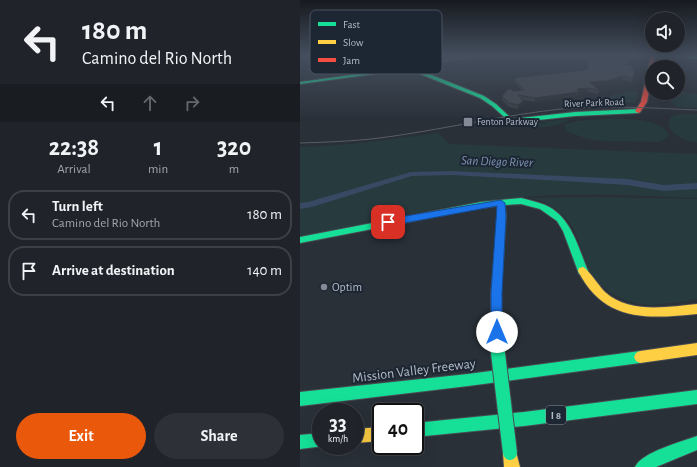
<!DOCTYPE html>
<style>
:root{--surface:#20242a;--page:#2d3036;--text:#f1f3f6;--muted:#a2a4a8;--line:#3d4147;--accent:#ea580c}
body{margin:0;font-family:"Alegreya Sans",sans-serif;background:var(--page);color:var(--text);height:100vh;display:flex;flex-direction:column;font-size:15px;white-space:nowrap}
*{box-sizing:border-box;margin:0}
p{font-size:13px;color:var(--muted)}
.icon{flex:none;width:22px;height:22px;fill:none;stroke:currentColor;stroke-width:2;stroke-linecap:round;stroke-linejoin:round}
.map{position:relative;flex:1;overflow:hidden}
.details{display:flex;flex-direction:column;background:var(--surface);width:300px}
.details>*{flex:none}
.top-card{background:#20242a;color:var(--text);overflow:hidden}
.buttons{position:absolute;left:345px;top:12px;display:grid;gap:8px}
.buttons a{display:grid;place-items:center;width:40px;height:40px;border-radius:50%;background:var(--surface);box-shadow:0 4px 16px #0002,0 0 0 1px var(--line);font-size:20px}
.speed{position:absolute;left:12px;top:403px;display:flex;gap:8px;font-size:20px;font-weight:700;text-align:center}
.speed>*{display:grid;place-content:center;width:52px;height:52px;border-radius:50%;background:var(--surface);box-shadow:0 4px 16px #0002,0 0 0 1px var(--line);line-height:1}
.speed small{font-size:10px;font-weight:400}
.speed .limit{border:2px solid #111;border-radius:6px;background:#fff;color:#111}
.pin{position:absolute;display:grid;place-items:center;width:34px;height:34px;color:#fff;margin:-17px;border-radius:8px;box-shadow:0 2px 6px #0006}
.me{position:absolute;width:44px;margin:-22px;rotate:0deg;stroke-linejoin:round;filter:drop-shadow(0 0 3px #0008)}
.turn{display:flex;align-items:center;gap:14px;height:84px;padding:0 16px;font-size:18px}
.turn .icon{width:52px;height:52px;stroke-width:2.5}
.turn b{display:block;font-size:28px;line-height:34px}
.lanes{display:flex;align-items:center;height:38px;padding:0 16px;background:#0003;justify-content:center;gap:20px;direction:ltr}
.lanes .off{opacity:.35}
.eta{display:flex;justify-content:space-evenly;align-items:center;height:68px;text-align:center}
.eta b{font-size:24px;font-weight:700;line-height:28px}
.button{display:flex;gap:8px;margin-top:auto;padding:8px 16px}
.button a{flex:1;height:46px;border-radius:24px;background:var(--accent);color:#fff;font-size:16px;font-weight:700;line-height:46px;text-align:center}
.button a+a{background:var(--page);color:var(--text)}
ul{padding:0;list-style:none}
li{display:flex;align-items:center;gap:12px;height:50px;margin:0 8px 6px;padding:0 8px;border:2px solid var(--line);border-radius:16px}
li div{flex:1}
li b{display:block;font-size:15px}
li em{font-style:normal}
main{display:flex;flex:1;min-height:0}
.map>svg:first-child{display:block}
</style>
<main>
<section class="details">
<div class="top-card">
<div class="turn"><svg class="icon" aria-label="left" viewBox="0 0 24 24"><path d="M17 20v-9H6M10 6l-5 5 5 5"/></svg><div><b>180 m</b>Camino del Rio North</div></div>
<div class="lanes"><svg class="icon" aria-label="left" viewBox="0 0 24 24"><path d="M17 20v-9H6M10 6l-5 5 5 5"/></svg><svg class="icon off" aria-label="ahead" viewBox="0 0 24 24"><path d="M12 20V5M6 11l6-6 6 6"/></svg><svg class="icon off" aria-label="right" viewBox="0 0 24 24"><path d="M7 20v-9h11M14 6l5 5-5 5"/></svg></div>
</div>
<div class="eta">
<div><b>22:38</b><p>Arrival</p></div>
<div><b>1</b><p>min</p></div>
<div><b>320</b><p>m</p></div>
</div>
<ul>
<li><svg class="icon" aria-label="left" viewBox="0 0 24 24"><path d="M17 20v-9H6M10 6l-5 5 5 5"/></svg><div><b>Turn left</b><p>Camino del Rio North</p></div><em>180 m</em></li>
<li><svg class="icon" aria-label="arrive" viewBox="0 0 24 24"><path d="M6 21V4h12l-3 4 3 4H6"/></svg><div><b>Arrive at destination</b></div><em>140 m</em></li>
</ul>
<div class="button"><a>Exit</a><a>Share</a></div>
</section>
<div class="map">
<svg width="397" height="467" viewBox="0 0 397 467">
<rect width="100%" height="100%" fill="#2a3038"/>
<!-- green -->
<g fill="#273a3e">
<polygon points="333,91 339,93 335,102 332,103 311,102 311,95"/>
<polygon points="378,91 397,94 397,108 376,107 368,99 361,98 362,94 378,93"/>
<path d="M382,114H397V143C385,141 371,136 368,123L372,116Z"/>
<path d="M267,119L269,120C261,125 245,129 232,126L236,123L231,126L220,123L236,121L240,122V123L246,124L241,122Z"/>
<path d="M329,119C340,120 365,122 369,136L364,140L359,142L306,141L288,139L271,133L267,131L264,126C269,118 317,119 329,119Z"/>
<path d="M138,133L149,144L397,154V198C340,196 282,192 224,197C149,203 74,222 0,237V147C46,146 92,139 138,133Z"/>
<path d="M294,197L397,199V299C382,301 367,304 351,305C330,305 302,292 291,273C285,263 282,250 278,239C271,218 254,204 232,198Z"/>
</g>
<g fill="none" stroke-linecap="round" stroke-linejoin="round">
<!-- river -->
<polygon fill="#384963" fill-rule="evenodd" points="152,171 327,179 364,185 397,183 397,189 364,191 327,185 263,181 152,175 112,176 12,207 0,209 0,203 8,202 111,172"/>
<defs>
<g id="street">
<polygon points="190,55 197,55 159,59 117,66 116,65 159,57"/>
<polygon points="394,55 397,55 396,57 394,57"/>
</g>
<g id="fast">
<polygon points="105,55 109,55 112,64 118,66 117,68 119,70 184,96 196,104 212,119 275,112 338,109 341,111 338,113 275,116 211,123 192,106 180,98 115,72 112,69 0,84 0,82 109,67"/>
<polygon points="375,55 397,57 397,59 377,56"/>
<path d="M221,198C229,200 238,202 245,205C271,216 278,247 288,271L287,274L283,275L279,274L263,231L257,221L240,209L221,204L205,205L206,216L201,293L203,345L201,349L197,351L193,349L191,345V293L198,216L197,206L181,208L0,243V237L181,202Z"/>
<polygon points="340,351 344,353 346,357 344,361 340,363 168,386 0,406 0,392 168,374"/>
<polygon points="397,390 397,404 224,426 115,437 115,423 224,412"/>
<polygon points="21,433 21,446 24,446 0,449 0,435"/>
<path d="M397,436V450L356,467H335C342,452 381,442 397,436Z"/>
</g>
<g id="slow">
<path d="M283,267C288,269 299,286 305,292C329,314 368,307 397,304V314C347,319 304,322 278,271L279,268Z"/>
<polygon points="397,343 397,355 340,363 336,361 334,357 336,353 340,351"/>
<polygon points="81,427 81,441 55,443 55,429"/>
<polygon points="210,446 215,448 220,467 204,467 203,453 205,448"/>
</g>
<polygon id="jam" points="351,55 355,55 347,102 340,112 338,113 335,111 341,102"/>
</defs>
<!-- street casing -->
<use href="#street" stroke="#484c53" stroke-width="2"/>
<!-- fast casing -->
<use href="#fast" stroke="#484c53" stroke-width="2"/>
<!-- slow casing -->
<use href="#slow" stroke="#484c53" stroke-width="2"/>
<!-- jam casing -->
<use href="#jam" stroke="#484c53" stroke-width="2"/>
<!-- street -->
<use href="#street" fill="#5a5e66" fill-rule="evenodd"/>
<!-- fast -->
<use href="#fast" fill="#16e098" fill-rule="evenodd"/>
<!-- slow -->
<use href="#slow" fill="#ffcf43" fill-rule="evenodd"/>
<!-- jam -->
<use href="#jam" fill="#f24e42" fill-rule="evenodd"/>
<!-- tram -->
<path stroke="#595d64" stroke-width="1" d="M0,143C31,142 62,141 94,136C149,128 205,115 261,109C306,105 352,108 397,110"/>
<defs>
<polyline id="fast-bridge" points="197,345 210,453"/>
</defs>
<!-- fast-bridge casing -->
<use href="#fast-bridge" stroke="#484c53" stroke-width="16" stroke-linecap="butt"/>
<!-- fast-bridge -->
<use href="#fast-bridge" stroke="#16e098" stroke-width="14"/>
</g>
<!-- wall -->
<polygon fill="#3a3f45" points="281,55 317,55 332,70 335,70 332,82 322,80 306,84 294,86 299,90 298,94 288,92 279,92 278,96 235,102 222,100 223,101 222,105 218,109 209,107 202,100 202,96 213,91 221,90 214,82 214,78 286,70 291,60 280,59"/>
<!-- shaded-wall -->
<g fill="#303338">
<polygon points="323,76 322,80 306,84 289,86 290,82"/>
<polygon points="288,88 288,92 279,92 278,96 235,102 235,98 277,89"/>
<polygon points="223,101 222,105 218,109 218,105"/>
</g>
<!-- building -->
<polygon fill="#444950" stroke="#303338" points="281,55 317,55 329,56 327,65 333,65 332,70 335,70 333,79 323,76 307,81 290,82 299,90 288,88 277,89 279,92 235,98 218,95 223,101 218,105 209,103 202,96 208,89 211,89 213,91 224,90 214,78 286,70 292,57"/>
<!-- sky -->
<linearGradient id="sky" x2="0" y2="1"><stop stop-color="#171a1f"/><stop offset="0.46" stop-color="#444e5e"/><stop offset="1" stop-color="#444e5e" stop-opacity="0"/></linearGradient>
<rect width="397" height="120" fill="url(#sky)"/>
<!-- route -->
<polygon fill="#1a73e8" stroke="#114b97" points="201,200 205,203 206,216 202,293 202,332 201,336 197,337 192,336 191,332 191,293 197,206 88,226 84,222 88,219"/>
<!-- markers -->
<g fill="#848b96" stroke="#1d2633" stroke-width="1.5">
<rect x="163" y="117" width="10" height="10" rx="2"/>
<circle cx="24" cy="287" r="4"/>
</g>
<g text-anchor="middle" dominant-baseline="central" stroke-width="4" stroke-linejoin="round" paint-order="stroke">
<!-- far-street labels -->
<g font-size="10" fill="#b4bcc9" stroke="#1d2633">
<text transform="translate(294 103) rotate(-2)">River Park Road</text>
</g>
<!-- far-poi labels -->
<g font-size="10" fill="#b4bcc9" stroke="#1d2633" text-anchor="start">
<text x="177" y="122">Fenton Parkway</text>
</g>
<!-- shield labels -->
<rect fill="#1d2633" stroke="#878f9c" stroke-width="1" x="246" y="406" width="20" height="18" rx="3"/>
<g font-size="11" font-weight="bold" fill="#b4bcc9">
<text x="256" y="415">I 8</text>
</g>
<!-- poi labels -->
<g font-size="12" fill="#b4bcc9" stroke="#1d2633" text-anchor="start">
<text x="32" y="287">Optim</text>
</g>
<!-- water labels -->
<g font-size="13" font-style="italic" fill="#7c92b1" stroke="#1d2633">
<text transform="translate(197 162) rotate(2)">San Diego River</text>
</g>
<!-- near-street labels -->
<g font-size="14" fill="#b4bcc9" stroke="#1d2633">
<text transform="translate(114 371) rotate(-7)">Mission Valley Freeway</text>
</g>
</g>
<!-- legend -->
<rect x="10" y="10" width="132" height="64" rx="6" fill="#1d2633" stroke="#4a5360" stroke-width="1"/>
<rect x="18" y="22" width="18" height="4" fill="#16e098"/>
<rect x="18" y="40" width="18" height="4" fill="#ffcf43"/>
<rect x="18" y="58" width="18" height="4" fill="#f24e42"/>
<g font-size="11" fill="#b4bcc9">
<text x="43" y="28">Fast</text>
<text x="43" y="46">Slow</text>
<text x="43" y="64">Jam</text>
</g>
</svg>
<div class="buttons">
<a><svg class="icon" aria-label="sound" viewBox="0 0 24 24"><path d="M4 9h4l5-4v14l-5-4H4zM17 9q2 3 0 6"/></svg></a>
<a><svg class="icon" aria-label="search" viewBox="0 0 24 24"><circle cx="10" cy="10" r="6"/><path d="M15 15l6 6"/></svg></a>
</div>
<div class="speed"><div>33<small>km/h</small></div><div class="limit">40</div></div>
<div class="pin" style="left:88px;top:222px;background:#d93025"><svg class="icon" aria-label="arrive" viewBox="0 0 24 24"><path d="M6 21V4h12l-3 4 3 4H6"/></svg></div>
<svg class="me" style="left:197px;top:332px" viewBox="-20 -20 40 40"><circle r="19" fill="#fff"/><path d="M0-13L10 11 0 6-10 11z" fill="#1a73e8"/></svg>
</div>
</main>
